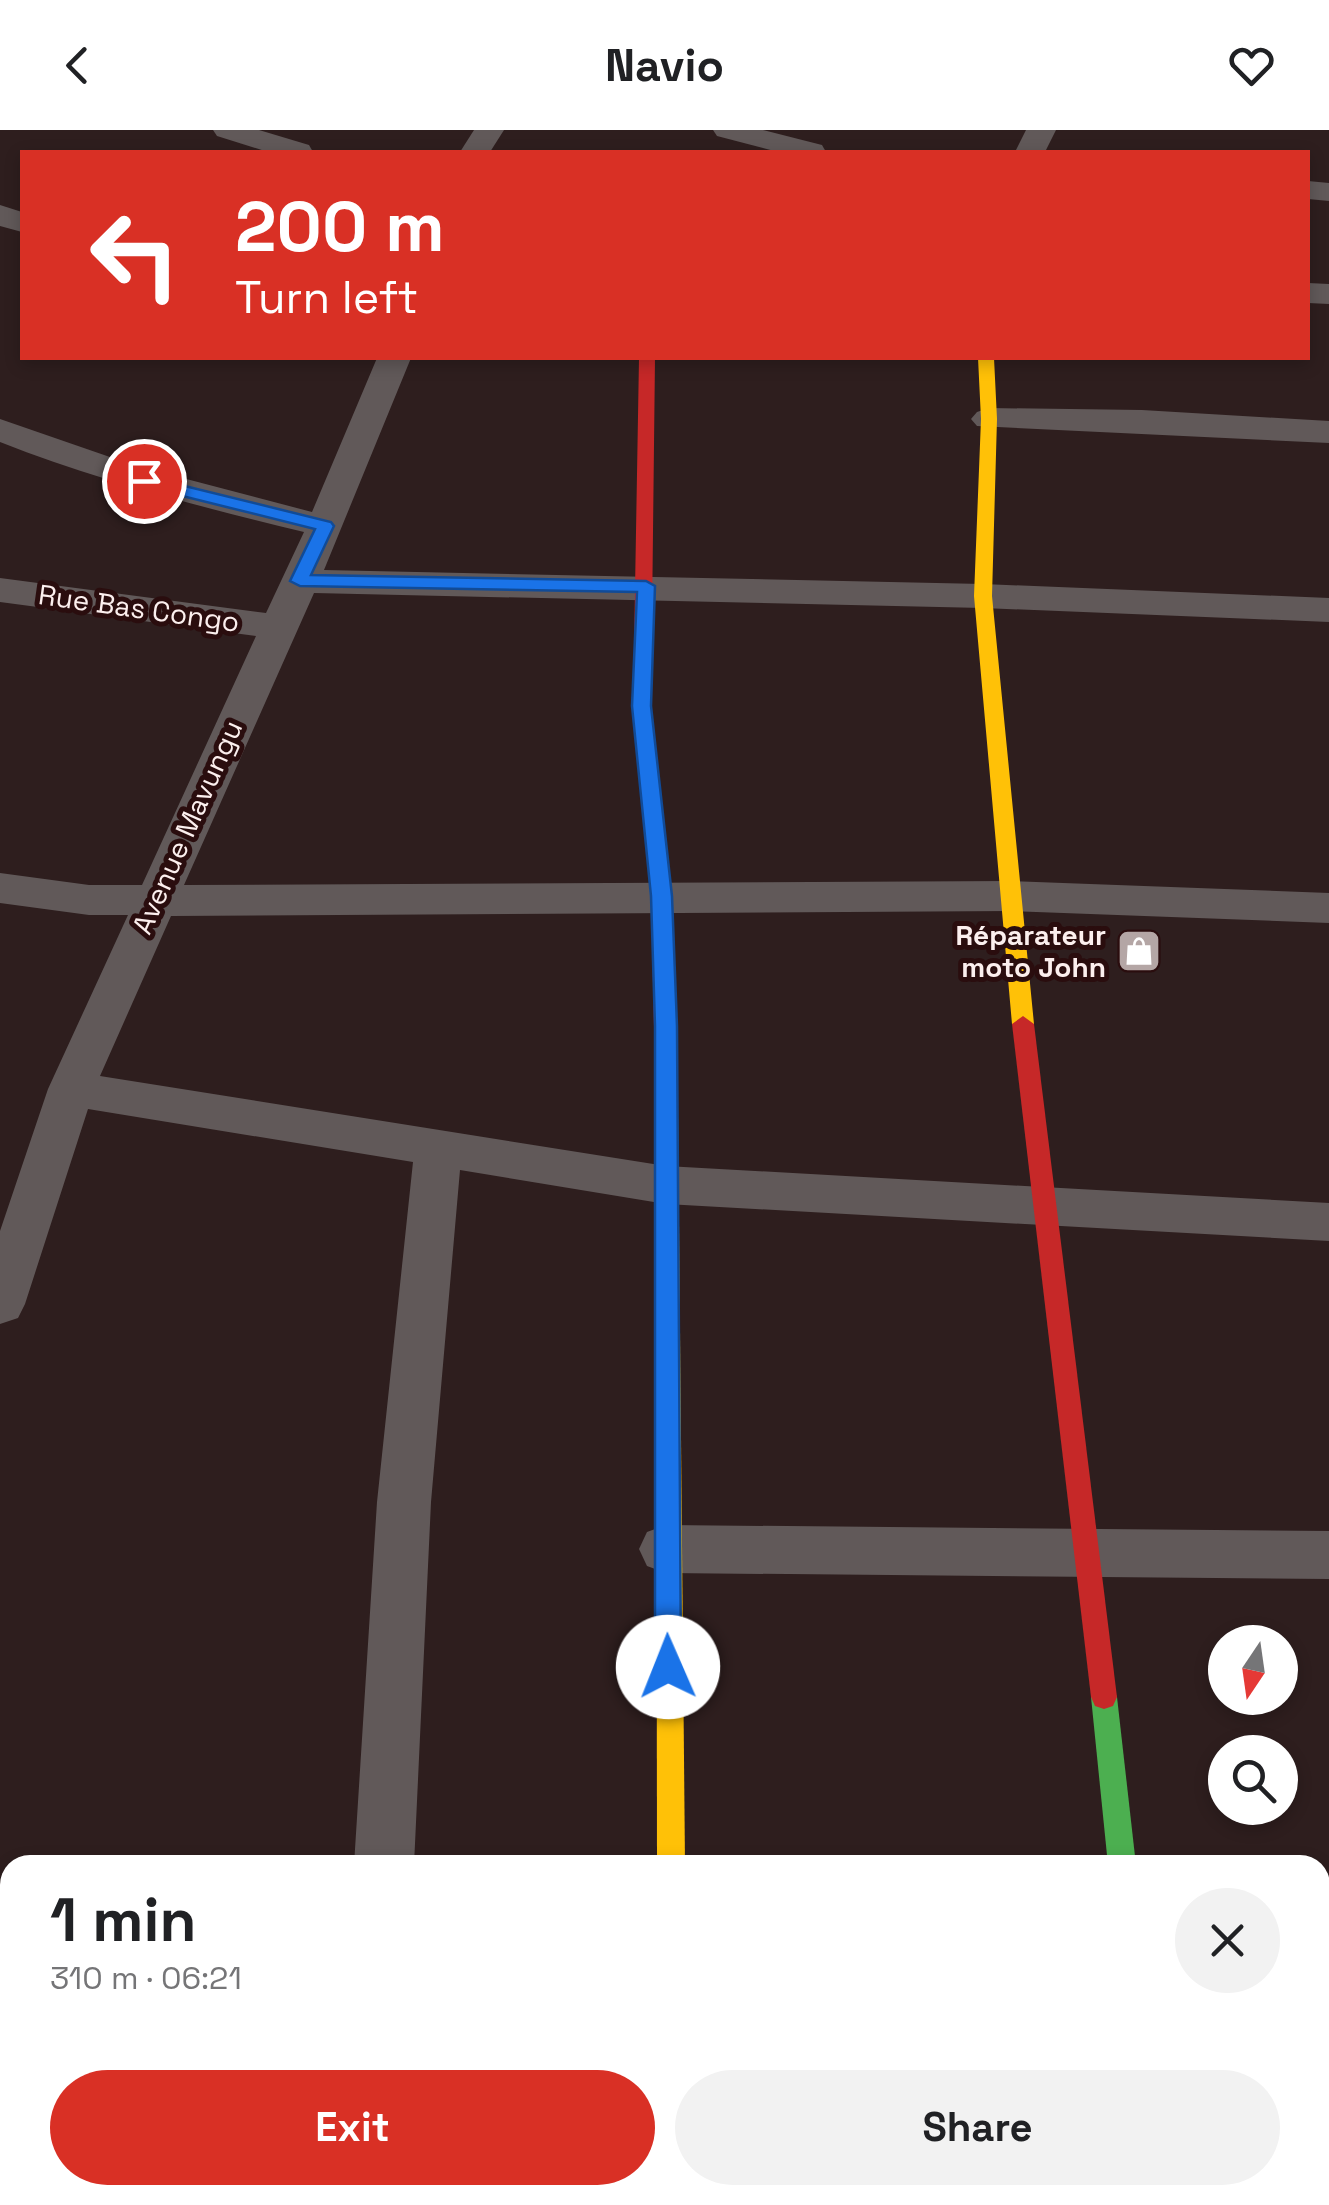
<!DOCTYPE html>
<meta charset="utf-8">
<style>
:root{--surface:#fff;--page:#f2f2f2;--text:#202124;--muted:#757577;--accent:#d93025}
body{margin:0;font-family:"Space Grotesk",sans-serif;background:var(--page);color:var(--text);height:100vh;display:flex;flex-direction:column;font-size:38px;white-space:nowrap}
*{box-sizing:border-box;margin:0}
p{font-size:32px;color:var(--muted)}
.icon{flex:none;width:55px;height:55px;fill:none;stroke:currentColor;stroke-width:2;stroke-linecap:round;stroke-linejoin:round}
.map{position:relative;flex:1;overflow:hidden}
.details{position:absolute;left:0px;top:1725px;width:1330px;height:350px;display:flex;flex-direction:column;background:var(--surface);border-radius:30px 30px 0 0;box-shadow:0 5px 15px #0003}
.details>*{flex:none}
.banner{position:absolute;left:20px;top:20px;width:1290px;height:210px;border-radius:0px;box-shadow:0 5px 15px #0003;background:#d93025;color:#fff;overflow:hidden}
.needle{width:65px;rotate:193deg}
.controls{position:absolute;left:1208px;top:1495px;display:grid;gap:20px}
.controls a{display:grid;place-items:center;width:90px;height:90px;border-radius:50%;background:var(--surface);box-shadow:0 5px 15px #0003;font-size:50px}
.pin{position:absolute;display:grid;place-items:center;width:85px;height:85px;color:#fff;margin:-42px;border:5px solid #fff;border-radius:50%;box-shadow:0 2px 10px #0007}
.me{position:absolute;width:110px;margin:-55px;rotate:359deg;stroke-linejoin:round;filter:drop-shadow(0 0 8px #0008)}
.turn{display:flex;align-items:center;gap:35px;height:210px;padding:0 50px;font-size:45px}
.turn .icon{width:130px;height:130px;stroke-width:2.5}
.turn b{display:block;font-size:70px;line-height:85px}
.round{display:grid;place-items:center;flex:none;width:105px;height:105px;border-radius:52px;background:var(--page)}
.head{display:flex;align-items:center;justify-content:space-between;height:170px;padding:0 50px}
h1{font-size:60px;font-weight:600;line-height:75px}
.button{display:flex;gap:20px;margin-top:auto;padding:20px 50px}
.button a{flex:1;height:115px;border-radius:60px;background:var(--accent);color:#fff;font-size:40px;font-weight:600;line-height:115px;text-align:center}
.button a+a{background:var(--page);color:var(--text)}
header{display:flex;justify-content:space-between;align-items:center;height:130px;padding:0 50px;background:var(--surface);font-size:45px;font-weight:600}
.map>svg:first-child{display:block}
</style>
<header><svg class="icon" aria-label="back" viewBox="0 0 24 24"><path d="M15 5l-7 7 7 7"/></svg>Navio<svg class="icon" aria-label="heart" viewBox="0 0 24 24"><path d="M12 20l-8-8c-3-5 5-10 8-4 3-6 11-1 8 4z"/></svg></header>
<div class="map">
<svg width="1329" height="2075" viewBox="0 0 1329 2075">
<rect width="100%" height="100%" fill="#2e1e1e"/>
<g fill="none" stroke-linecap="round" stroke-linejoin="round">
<!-- street -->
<g fill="#615959" fill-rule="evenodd">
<polygon points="213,0 259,0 309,15 313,22 268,22 217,6"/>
<polygon points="474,0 504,0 490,22 460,22"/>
<polygon points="713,0 763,0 822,15 826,22 778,22 717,6"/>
<polygon points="1026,0 1056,0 1045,22 1015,22"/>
<polygon points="1308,51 1329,53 1329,71 1308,69"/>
<polygon points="0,75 22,82 22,102 0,96"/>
<polygon points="1308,153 1329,154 1329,174 1308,173"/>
<path d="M377,228H411L324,440L983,454L1329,468V492L983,478L314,463L184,755L1012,751L1329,763V793L1012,781L171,786L100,946L666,1036L1329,1073V1111L666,1074L460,1040L431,1372L414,1735H354L377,1372L413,1032L88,979L25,1174L18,1188L0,1194V1101L48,959L128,785H89L0,773V743L89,755H142L256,506L0,472V448L266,483L304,402C201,377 99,351 0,312V289L133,335L312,382Z"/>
<polygon points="989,278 1142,280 1329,291 1329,313 977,296 971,289 977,282"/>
<polygon points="666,1395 1329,1401 1329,1449 666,1443 647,1436 639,1419 647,1402"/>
<rect x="1320" y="1891" width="9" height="62"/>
<polygon points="0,1971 10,1972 10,2036 0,2035"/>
<polygon points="327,2065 391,2065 389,2075 325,2075"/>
<polygon points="644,2065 708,2065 709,2075 645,2075"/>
</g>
<!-- fast -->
<polygon fill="#4caf50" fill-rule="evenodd" points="1104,1555 1113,1558 1117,1567 1136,1735 1108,1735 1091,1567 1095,1558"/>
<!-- slow -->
<g fill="#ffc107" fill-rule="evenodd">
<polygon points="978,228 994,228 997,289 992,466 1034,894 1023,902 1012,894 974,466 981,289"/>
<polygon points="667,978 678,986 685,1735 657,1735 656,986"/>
</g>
<!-- jam -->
<g fill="#c62828" fill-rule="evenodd">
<polygon points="639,228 655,228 651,576 671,766 678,986 667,994 656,986 651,766 633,576"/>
<polygon points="1023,886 1034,894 1117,1567 1113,1576 1104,1579 1095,1576 1091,1567 1012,894"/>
</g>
</g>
<!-- route -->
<polygon fill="#1a73e8" stroke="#114b97" stroke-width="2.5" points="144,346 331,392 334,396 311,445 646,451 655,456 651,576 672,766 677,896 681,1537 677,1546 668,1549 659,1546 655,1537 655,896 651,766 632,576 637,462 300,456 290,451 315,399 138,355 136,351"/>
<!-- icons -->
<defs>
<symbol id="shop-square" viewBox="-11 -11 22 22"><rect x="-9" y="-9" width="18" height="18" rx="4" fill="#b4a6a5" stroke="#2a0d0e"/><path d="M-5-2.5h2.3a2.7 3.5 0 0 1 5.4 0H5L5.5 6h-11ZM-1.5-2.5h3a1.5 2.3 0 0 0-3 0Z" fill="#fff"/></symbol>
</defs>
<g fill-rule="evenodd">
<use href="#shop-square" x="1114" y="796" width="50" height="50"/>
</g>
<g text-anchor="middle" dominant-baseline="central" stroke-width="10" stroke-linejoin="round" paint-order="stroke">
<!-- street labels -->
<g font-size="28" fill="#fcefee" stroke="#2a0d0e">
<text transform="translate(139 478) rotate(8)">Rue Bas Congo</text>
<text transform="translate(187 697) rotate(-66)">Avenue Mavungu</text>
</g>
<!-- poi labels -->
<g font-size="28" font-weight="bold" fill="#fcefee" stroke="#2a0d0e" text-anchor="end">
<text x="1106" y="805">Réparateur<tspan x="1106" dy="32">moto John</tspan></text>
</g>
</g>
</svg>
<div class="controls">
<a><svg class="needle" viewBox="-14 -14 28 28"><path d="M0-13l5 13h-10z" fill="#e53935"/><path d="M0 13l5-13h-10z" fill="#757577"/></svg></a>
<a><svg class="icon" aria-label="search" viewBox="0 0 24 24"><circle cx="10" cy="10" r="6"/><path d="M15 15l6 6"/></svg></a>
</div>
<div class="pin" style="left:144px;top:351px;background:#d93025"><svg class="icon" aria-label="arrive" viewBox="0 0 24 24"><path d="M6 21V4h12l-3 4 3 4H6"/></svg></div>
<svg class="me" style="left:668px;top:1537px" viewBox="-20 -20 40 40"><circle r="19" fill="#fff"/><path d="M0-13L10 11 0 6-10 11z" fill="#1a73e8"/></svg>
<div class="banner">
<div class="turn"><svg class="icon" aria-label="left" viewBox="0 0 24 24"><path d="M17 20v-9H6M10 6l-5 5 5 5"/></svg><div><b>200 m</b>Turn left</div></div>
</div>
<section class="details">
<div class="head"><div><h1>1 min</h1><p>310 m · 06:21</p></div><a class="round"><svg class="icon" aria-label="close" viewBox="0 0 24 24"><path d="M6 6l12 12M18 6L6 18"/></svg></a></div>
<div class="button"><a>Exit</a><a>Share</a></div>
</section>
</div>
